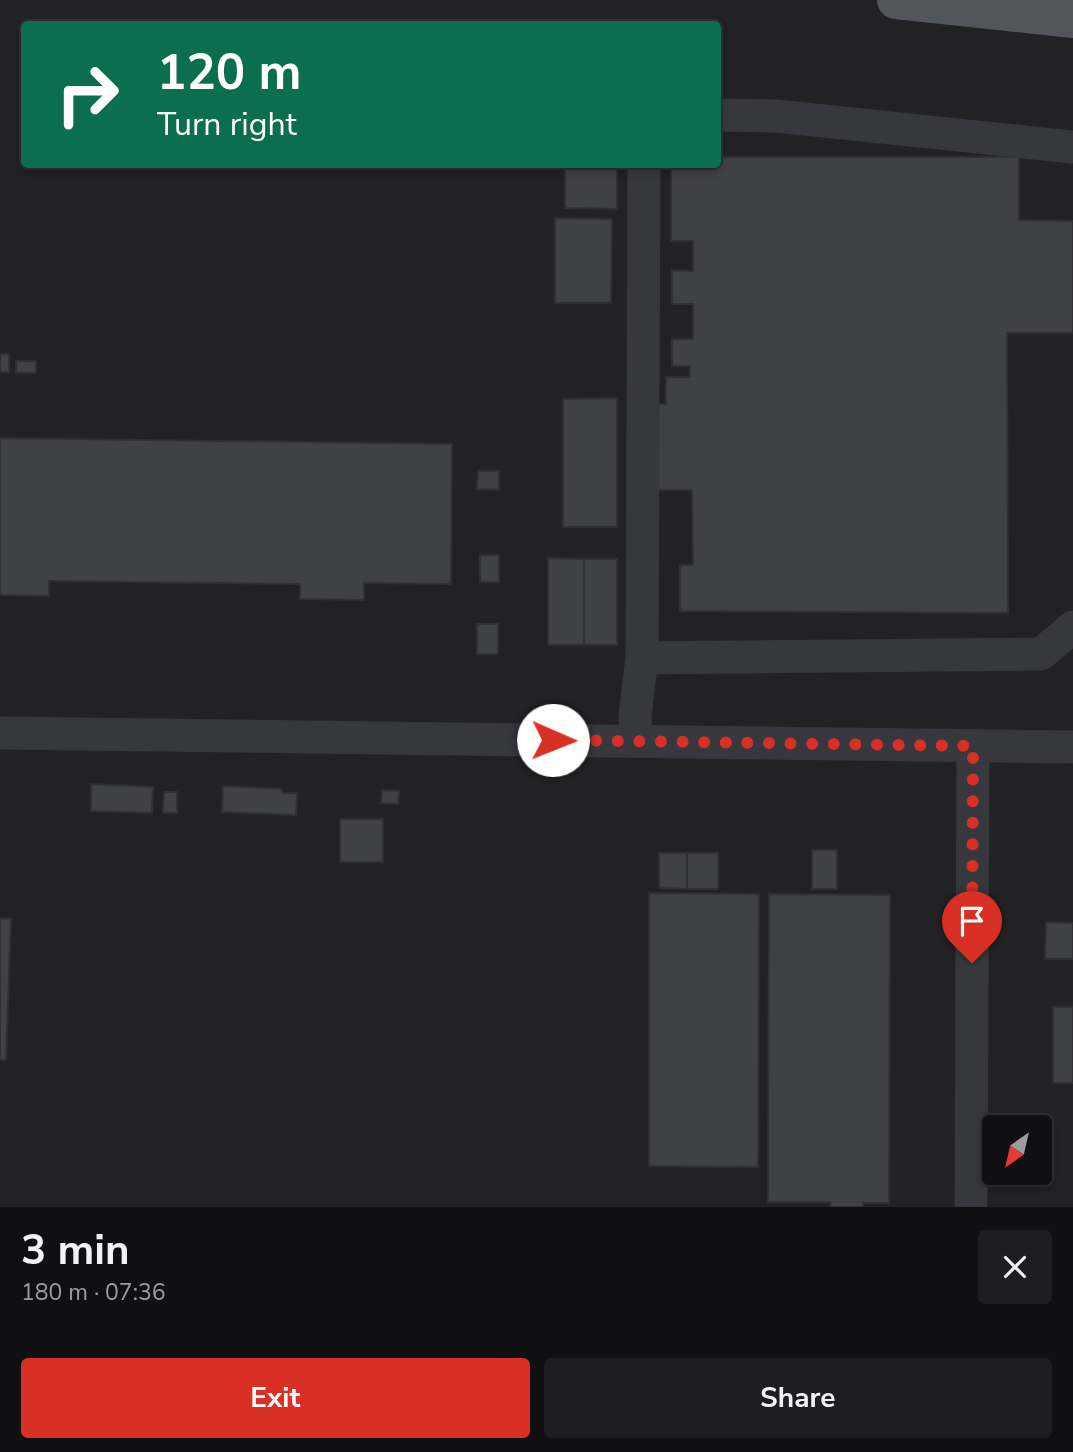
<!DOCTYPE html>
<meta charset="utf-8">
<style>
:root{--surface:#101012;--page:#1e1e20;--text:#f1f3f6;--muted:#9c9d9f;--line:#303032;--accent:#d93025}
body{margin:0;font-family:"Nunito Sans",sans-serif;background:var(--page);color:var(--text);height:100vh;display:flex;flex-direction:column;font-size:26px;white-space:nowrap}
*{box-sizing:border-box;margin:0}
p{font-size:23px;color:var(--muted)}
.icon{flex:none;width:38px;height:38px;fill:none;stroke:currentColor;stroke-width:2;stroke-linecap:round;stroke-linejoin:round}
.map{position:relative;height:1207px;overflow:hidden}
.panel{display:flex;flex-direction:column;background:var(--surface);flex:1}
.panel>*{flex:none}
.top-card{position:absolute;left:21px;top:21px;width:700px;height:147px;border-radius:7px;box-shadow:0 4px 10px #0003,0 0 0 2px var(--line);background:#0b6e4f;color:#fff;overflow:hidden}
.needle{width:46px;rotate:214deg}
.fabs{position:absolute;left:982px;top:1115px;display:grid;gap:14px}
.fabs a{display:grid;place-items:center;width:70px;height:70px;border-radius:7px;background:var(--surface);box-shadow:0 4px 10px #0003,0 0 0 2px var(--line);font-size:35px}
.pin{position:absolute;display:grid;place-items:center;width:60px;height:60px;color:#fff;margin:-72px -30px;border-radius:50% 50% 50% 0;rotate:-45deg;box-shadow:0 0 7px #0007}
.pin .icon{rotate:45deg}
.me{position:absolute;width:77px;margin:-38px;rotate:91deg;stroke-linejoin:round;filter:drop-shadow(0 0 5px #0008)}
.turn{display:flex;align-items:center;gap:24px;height:147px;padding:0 21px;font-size:32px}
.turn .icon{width:91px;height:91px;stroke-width:2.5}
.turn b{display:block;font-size:49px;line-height:60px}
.round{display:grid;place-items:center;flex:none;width:74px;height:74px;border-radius:7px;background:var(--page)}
.headline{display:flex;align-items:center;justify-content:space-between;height:119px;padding:0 21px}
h1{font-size:42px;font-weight:700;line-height:52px}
.primary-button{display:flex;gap:14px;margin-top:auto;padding:14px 21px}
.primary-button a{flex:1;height:80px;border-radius:7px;background:var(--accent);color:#fff;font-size:28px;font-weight:700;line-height:80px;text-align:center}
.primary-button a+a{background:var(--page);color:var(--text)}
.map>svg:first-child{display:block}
</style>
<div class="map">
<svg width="1073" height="1207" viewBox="0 0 1073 1207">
<rect width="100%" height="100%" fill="#161618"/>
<!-- built -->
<path fill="#222225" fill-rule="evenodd" d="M0,0H1073V1207H0ZM24,24H718V164H24ZM994,1127H1040V1172H994Z"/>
<!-- building -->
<g fill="#404145" stroke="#303034" stroke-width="2">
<polygon points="718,157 1019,157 1019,220 1073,221 1073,333 1007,333 1008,613 680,611 680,565 693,565 692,490 658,490 657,404 666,404 666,377 690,377 690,366 672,366 672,339 693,339 693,304 672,304 672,270 693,271 693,241 671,241 671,164 718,164"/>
<polygon points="565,164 617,164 617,209 565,208"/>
<polygon points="555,218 612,219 611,303 555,303"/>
<rect x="0" y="354" width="9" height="18"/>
<rect x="16" y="361" width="20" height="12"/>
<polygon points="617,398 617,527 563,527 563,399"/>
<polygon points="0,438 452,444 451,584 364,583 364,600 300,599 300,584 49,581 49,596 0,595"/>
<polygon points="478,471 499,471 499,490 477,489"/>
<rect x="480" y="555" width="19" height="27"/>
<polygon points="548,558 584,559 584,645 548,645"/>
<rect x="584" y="559" width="33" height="86"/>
<rect x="477" y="624" width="21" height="30"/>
<polygon points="91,784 153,787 152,813 91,811"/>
<polygon points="223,786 282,789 282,793 297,793 296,815 222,812"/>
<polygon points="382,790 399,791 398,804 381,803"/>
<polygon points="164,792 177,792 177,813 163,813"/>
<rect x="340" y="819" width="43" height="43"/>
<rect x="812" y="850" width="25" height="39"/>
<polygon points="659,853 687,853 687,889 659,888"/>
<rect x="687" y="853" width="31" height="36"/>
<polygon points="649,893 759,894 758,1167 649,1166"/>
<polygon points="769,894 890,895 889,1203 863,1203 863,1207 830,1207 830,1202 768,1202"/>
<polygon points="0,918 11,919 6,1060 0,1060"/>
<polygon points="1046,922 1073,923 1073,959 1045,959"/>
<rect x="1053" y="1007" width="20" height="76"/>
</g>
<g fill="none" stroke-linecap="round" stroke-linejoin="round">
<!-- minor -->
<g stroke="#37383d" stroke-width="33">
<polyline points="718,115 776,116 1073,147"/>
<polyline points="642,658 1041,654 1073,627"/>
<polyline points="0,733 1073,747"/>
<polyline points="636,741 635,715 642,658 644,164"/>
<polyline points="971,1207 973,746"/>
</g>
<!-- major -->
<polyline stroke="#53555c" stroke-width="38" points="896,0 1073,19"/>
</g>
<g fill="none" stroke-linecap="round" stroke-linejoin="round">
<!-- route -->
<polyline stroke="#d93025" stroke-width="12" stroke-dasharray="0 21.6" points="553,740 973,746 972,963"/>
</g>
</svg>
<div class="fabs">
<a><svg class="needle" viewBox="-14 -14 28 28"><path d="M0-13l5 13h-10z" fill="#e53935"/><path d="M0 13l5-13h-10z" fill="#9c9d9f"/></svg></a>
</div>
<div class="pin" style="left:972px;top:963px;background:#d93025"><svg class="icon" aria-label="arrive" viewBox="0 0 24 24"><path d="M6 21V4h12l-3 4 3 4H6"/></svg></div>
<svg class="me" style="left:553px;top:740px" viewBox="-20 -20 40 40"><circle r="19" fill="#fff"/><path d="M0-13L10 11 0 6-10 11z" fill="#d93025"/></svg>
<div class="top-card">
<div class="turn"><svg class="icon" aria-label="right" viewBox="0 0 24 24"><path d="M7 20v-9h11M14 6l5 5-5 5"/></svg><div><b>120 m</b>Turn right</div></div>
</div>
</div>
<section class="panel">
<div class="headline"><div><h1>3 min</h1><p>180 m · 07:36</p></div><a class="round"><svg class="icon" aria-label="close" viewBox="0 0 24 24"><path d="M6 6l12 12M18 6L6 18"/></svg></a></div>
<div class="primary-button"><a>Exit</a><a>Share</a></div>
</section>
